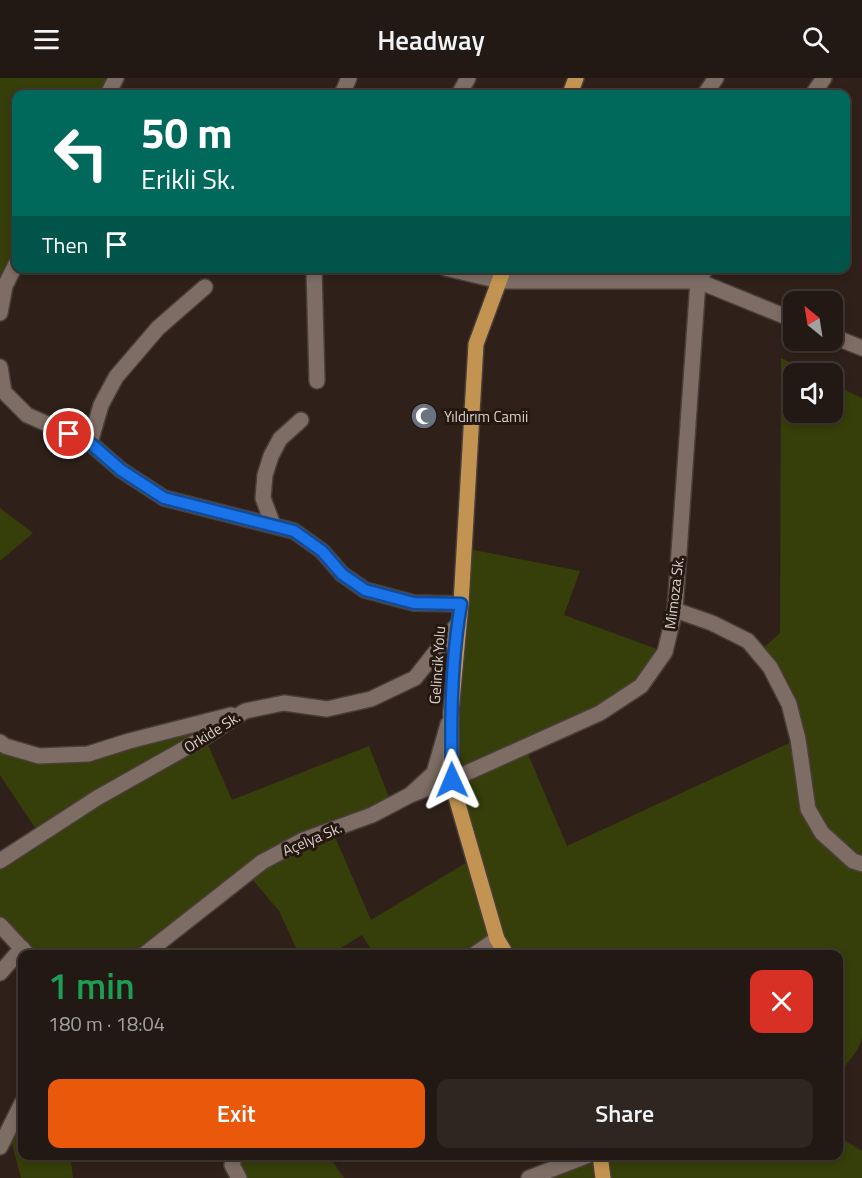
<!DOCTYPE html>
<meta charset="utf-8">
<style>
:root{--surface:#231914;--page:#2f2622;--text:#f1f3f6;--muted:#a3a0a0;--line:#403834;--accent:#ea580c}
body{margin:0;font-family:"Titillium Web",sans-serif;background:var(--page);color:var(--text);height:100vh;display:flex;flex-direction:column;font-size:22px;white-space:nowrap}
*{box-sizing:border-box;margin:0}
p{font-size:20px;color:var(--muted)}
.icon{flex:none;width:33px;height:33px;fill:none;stroke:currentColor;stroke-width:2;stroke-linecap:round;stroke-linejoin:round}
.map{position:relative;flex:1;overflow:hidden}
.details{position:absolute;left:18px;top:872px;width:825px;height:210px;display:flex;flex-direction:column;background:var(--surface);border-radius:12px;box-shadow:0 3px 9px #0003,0 0 0 2px var(--line)}
.details>*{flex:none}
.hud{position:absolute;left:12px;top:12px;width:838px;height:183px;border-radius:12px;box-shadow:0 3px 9px #0003,0 0 0 2px var(--line);background:#00695c;color:#fff;overflow:hidden}
.needle{width:39px;rotate:330deg}
.controls{position:absolute;left:783px;top:213px;display:grid;gap:12px}
.controls a{display:grid;place-items:center;width:60px;height:60px;border-radius:12px;background:var(--surface);box-shadow:0 3px 9px #0003,0 0 0 2px var(--line);font-size:30px}
.pin{position:absolute;display:grid;place-items:center;width:51px;height:51px;color:#fff;margin:-26px;border:3px solid #fff;border-radius:50%;box-shadow:0 2px 6px #0007}
.me{position:absolute;width:66px;margin:-33px;rotate:359deg;stroke-linejoin:round;filter:drop-shadow(0 0 4px #0008)}
.turn{display:flex;align-items:center;gap:21px;height:126px;padding:0 30px;font-size:27px}
.turn .icon{width:78px;height:78px;stroke-width:2.5}
.turn b{display:block;font-size:42px;line-height:51px}
.then{display:flex;align-items:center;height:57px;padding:0 30px;background:#0003;gap:12px;font-size:22px}
.round{display:grid;place-items:center;flex:none;width:63px;height:63px;border-radius:12px;background:var(--page)}
.head{display:flex;align-items:center;justify-content:space-between;height:102px;padding:0 30px}
h1{font-size:36px;font-weight:600;line-height:45px;color:#1e9e55}
.button{display:flex;gap:12px;margin-top:auto;padding:12px 30px}
.button a{flex:1;height:69px;border-radius:12px;background:var(--accent);color:#fff;font-size:24px;font-weight:600;line-height:69px;text-align:center}
.button a+a{background:var(--page);color:var(--text)}
header{display:flex;justify-content:space-between;align-items:center;height:78px;padding:0 30px;background:var(--surface);font-size:27px;font-weight:600}
.map>svg:first-child{display:block}
</style>
<header><svg class="icon" aria-label="menu" viewBox="0 0 24 24"><path d="M4 6h16M4 12h16M4 18h16"/></svg>Headway<svg class="icon" aria-label="search" viewBox="0 0 24 24"><circle cx="10" cy="10" r="6"/><path d="M15 15l6 6"/></svg></header>
<div class="map">
<svg width="862" height="1100" viewBox="0 0 862 1100">
<rect width="100%" height="100%" fill="#2f211a"/>
<!-- green -->
<g fill="#363e0a">
<polygon points="0,0 116,0 108,16 16,16 16,186 0,208"/>
<polygon points="781,280 812,295 794,296 794,334 832,334 833,306 862,320 862,959 858,971 839,996 838,876 374,876 362,857 331,876 299,876 279,833 247,795 145,876 27,876 0,847 0,783 40,757 0,697 0,664 5,668 88,676 245,633 205,660 232,722 369,668 392,727 332,752 371,842 474,780 451,702 464,470 580,493 564,537 665,574 641,608 525,669 567,768 798,661 758,575 780,555"/>
<polygon points="0,430 33,455 0,483"/>
<polygon points="22,1025 22,1077 70,1077 73,1100 21,1100 8,1051"/>
<polygon points="839,1059 862,1073 862,1100 529,1100 589,1077 838,1077"/>
<polygon points="235,1077 328,1077 344,1100 239,1100"/>
</g>
<g fill="none" stroke-linecap="round" stroke-linejoin="round">
<defs>
<g id="minor">
<polyline points="108,16 116,0"/>
<polyline points="342,16 349,0"/>
<polyline points="459,16 468,0"/>
<polyline points="705,16 716,0"/>
<polyline points="813,16 824,0"/>
<polyline points="314,190 317,303"/>
<polyline points="445,190 500,203 698,203 794,242"/>
<polyline points="0,235 5,208 16,186"/>
<polyline points="832,258 862,270"/>
<polyline points="0,289 4,314 27,337 90,365 121,392 164,420 294,453 322,473 342,496 365,512 414,525 461,526"/>
<polyline points="90,365 101,327 116,299 158,250 205,209"/>
<polyline points="273,447 263,420 265,397 271,378 280,361 301,342"/>
<polyline points="675,532 712,545 748,563 770,589 789,626 798,661 808,731 822,755 853,783 862,786"/>
<polyline points="0,664 5,668 39,678 88,676 129,663 231,637"/>
<polyline points="410,717 451,702 600,635 641,608 665,574 675,532 698,203 706,190"/>
<polyline points="0,783 97,720 205,659 245,633 284,625 327,631 371,621 415,600 457,547"/>
<polyline points="0,847 27,876"/>
<polyline points="145,876 262,784 303,762 372,737 410,717 434,695 448,646"/>
<polyline points="475,876 497,861"/>
<polyline points="0,895 22,870"/>
<polyline points="0,1069 22,1025"/>
<polyline points="235,1077 232,1087 239,1100"/>
<polyline points="529,1100 589,1077"/>
</g>
<g id="major">
<polyline points="570,16 576,0"/>
<polyline points="504,190 476,266 461,526 451,634 451,702 497,861 506,876"/>
<polyline points="600,1077 603,1100"/>
</g>
</defs>
<!-- minor casing -->
<use href="#minor" stroke="#493e38" stroke-width="18"/>
<!-- major casing -->
<use href="#major" stroke="#493e38" stroke-width="18"/>
<!-- minor -->
<use href="#minor" stroke="#7d6d64" stroke-width="15"/>
<!-- major -->
<use href="#major" stroke="#c39451" stroke-width="15"/>
</g>
<g fill="none" stroke-linecap="round" stroke-linejoin="round">
<defs>
<path id="route" d="M69,356L90,365L121,392L164,420L294,453L322,473L342,496L365,512L414,525L461,526C451,584 450,644 452,702"/>
</defs>
<!-- route casing -->
<use href="#route" stroke="#114b97" stroke-width="15"/>
<!-- route -->
<use href="#route" stroke="#1a73e8" stroke-width="10"/>
</g>
<!-- icons -->
<defs>
<symbol id="mosque-disc" viewBox="-11 -11 22 22"><circle r="9.5" fill="#6b7280" stroke="#251811"/><path d="M3.5-4.9A6 6 0 1 0 3.5 4.9A5 5 0 1 1 3.5-4.9Z" fill="#fff"/></symbol>
</defs>
<g fill-rule="evenodd">
<use href="#mosque-disc" x="409" y="323" width="30" height="30"/>
</g>
<g text-anchor="middle" dominant-baseline="central" stroke-width="6" stroke-linejoin="round" paint-order="stroke">
<!-- poi labels -->
<g font-size="15" fill="#d9cfca" stroke="#251811" text-anchor="start">
<text x="444" y="338">Yıldırım Camii</text>
</g>
<!-- street labels -->
<g font-size="15" fill="#d9cfca" stroke="#251811">
<text transform="translate(674 515) rotate(-83)">Mimoza Sk.</text>
<text transform="translate(437 587) rotate(-86)">Gelincik Yolu</text>
<text transform="translate(212 654) rotate(-32)">Orkide Sk.</text>
<text transform="translate(312 761) rotate(-23)">Açelya Sk.</text>
</g>
</g>
</svg>
<div class="controls">
<a><svg class="needle" viewBox="-14 -14 28 28"><path d="M0-13l5 13h-10z" fill="#e53935"/><path d="M0 13l5-13h-10z" fill="#a3a0a0"/></svg></a>
<a><svg class="icon" aria-label="sound" viewBox="0 0 24 24"><path d="M4 9h4l5-4v14l-5-4H4zM17 9q2 3 0 6"/></svg></a>
</div>
<div class="pin" style="left:69px;top:356px;background:#d93025"><svg class="icon" aria-label="arrive" viewBox="0 0 24 24"><path d="M6 21V4h12l-3 4 3 4H6"/></svg></div>
<svg class="me" style="left:452px;top:702px" viewBox="-20 -20 40 40"><path d="M0-17L14 15 0 8-14 15z" fill="#1a73e8" stroke="#fff" stroke-width="4"/></svg>
<div class="hud">
<div class="turn"><svg class="icon" aria-label="left" viewBox="0 0 24 24"><path d="M17 20v-9H6M10 6l-5 5 5 5"/></svg><div><b>50 m</b>Erikli Sk.</div></div>
<div class="then">Then<svg class="icon" aria-label="arrive" viewBox="0 0 24 24"><path d="M6 21V4h12l-3 4 3 4H6"/></svg></div>
</div>
<section class="details">
<div class="head"><div><h1>1 min</h1><p>180 m · 18:04</p></div><a class="round" style="background:#d93025;color:#fff"><svg class="icon" aria-label="close" viewBox="0 0 24 24"><path d="M6 6l12 12M18 6L6 18"/></svg></a></div>
<div class="button"><a>Exit</a><a>Share</a></div>
</section>
</div>
